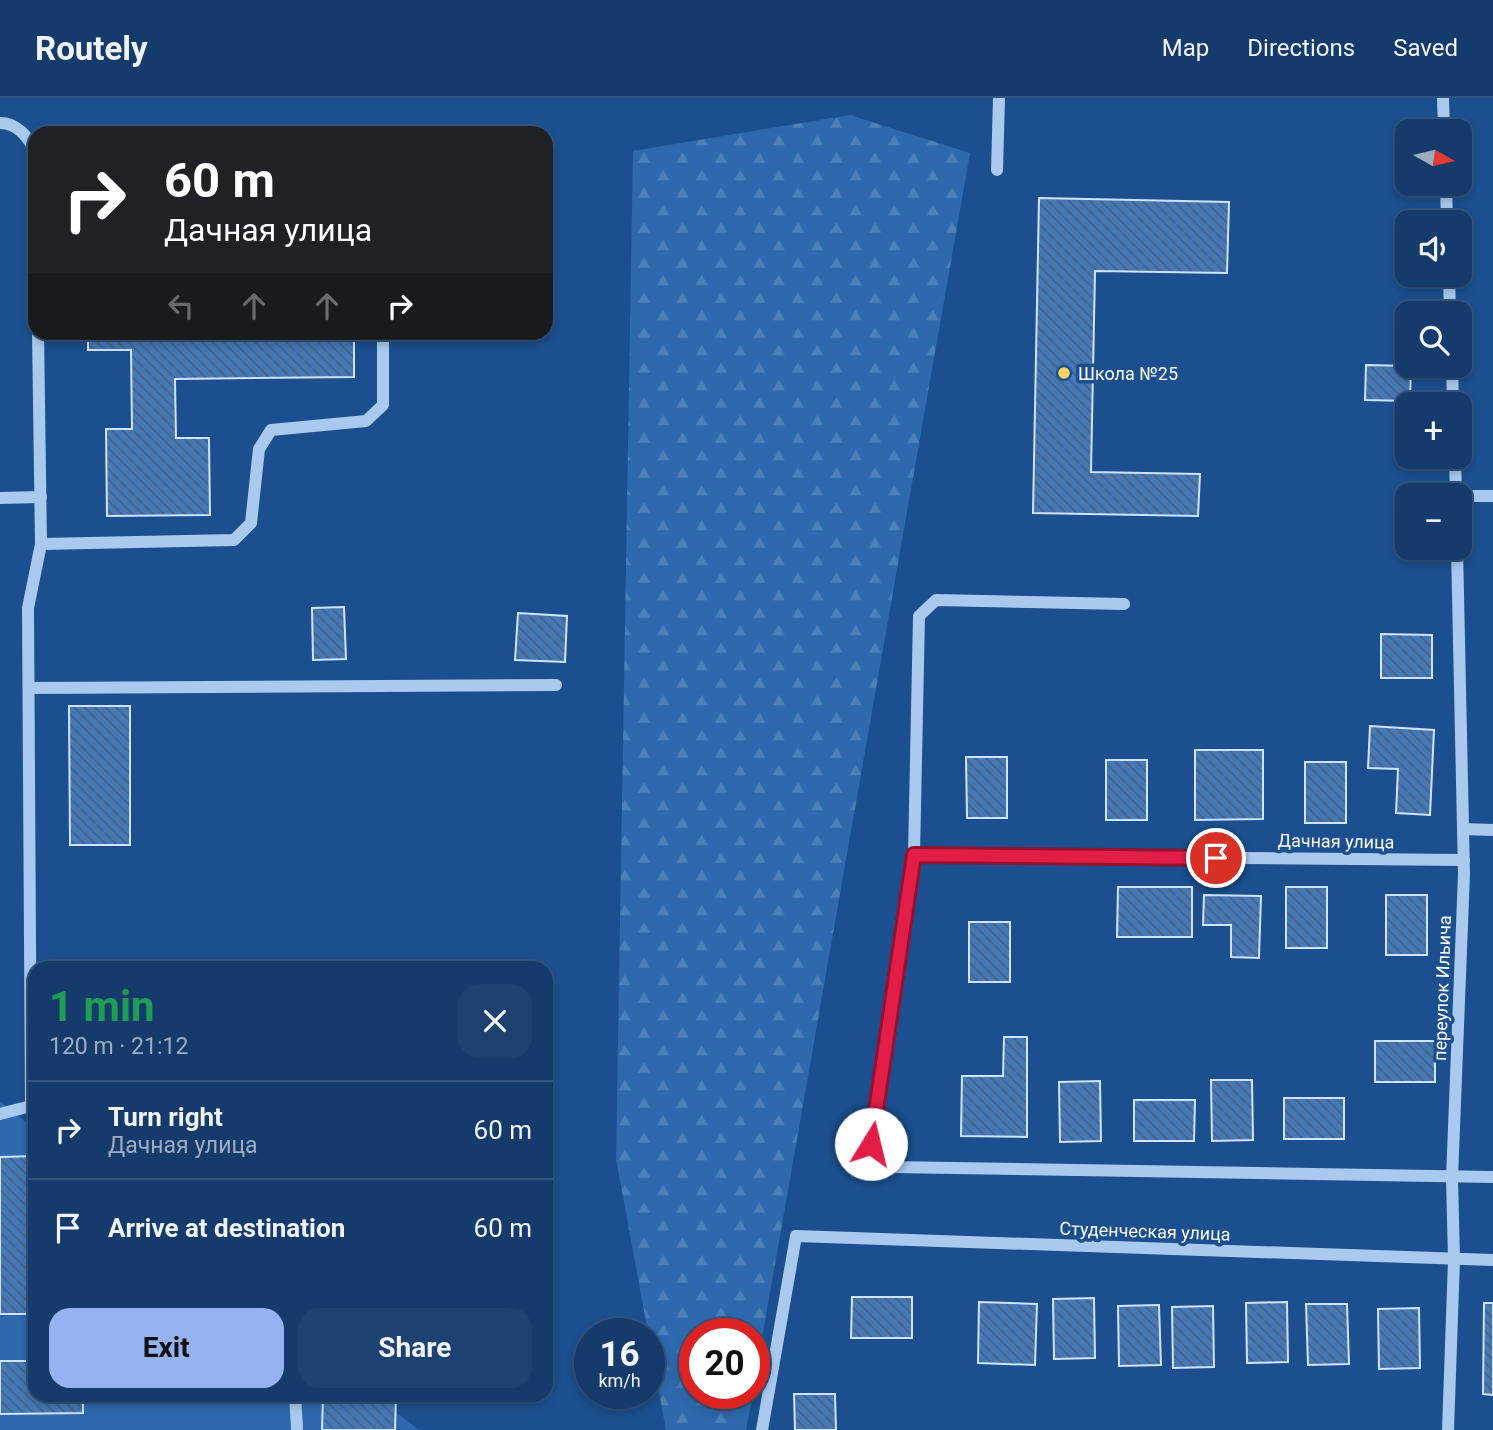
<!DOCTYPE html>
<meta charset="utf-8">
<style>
:root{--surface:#143b6b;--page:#1d4271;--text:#f1f3f6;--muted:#9dadc1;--line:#33557e;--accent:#95b2f1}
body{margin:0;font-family:Roboto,sans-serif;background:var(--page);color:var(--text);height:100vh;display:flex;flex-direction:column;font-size:26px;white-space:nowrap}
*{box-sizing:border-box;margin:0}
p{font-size:23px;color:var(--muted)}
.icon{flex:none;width:38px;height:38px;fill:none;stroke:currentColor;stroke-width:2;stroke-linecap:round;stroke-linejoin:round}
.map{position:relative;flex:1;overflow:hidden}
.details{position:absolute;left:28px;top:863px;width:525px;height:441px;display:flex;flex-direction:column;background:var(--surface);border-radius:21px;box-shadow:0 4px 10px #0003,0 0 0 2px var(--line)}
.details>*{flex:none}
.top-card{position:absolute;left:28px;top:28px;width:525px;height:214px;border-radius:21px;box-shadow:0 4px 10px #0003,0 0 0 2px var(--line);background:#202124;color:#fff;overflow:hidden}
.needle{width:46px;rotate:98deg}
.buttons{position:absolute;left:1395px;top:21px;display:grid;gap:14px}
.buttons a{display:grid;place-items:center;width:77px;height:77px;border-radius:14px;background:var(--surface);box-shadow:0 4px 10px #0003,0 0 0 2px var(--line);font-size:35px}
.speed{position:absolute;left:574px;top:1220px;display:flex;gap:14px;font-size:35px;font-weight:700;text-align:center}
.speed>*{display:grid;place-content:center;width:91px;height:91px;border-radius:50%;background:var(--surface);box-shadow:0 4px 10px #0003,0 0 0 2px var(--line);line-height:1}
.speed small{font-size:18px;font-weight:400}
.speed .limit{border:10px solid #d22;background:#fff;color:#111}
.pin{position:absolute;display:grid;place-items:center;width:60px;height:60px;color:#fff;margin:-30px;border:4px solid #fff;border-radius:50%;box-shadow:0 2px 7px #0007}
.me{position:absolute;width:77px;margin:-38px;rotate:9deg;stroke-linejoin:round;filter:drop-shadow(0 0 5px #0008)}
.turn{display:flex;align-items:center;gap:24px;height:147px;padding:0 21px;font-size:32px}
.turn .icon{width:91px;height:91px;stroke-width:2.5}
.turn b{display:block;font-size:49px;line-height:60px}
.lanes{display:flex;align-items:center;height:66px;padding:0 21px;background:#0003;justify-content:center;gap:35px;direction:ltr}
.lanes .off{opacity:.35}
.round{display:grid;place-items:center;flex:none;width:74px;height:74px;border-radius:21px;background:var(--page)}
.summary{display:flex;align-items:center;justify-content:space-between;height:119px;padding:0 21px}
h1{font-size:42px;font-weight:700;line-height:52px;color:#1e9e55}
.cta{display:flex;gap:14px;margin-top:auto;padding:14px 21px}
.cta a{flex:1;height:80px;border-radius:21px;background:var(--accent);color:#111;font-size:28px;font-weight:700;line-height:80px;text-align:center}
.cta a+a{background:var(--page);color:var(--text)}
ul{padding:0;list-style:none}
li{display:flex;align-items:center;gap:21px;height:98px;padding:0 21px;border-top:2px solid var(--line)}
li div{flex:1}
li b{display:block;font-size:26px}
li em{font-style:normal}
header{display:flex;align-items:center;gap:42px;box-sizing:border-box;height:98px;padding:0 35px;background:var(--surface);border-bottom:2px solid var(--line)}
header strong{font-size:33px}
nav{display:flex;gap:38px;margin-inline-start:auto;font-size:24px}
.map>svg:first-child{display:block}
</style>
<header>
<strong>Routely</strong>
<nav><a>Map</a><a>Directions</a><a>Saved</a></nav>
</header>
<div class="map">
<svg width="1493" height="1332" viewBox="0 0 1493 1332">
<defs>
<pattern id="forest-firs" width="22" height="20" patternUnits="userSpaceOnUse" patternTransform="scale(1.75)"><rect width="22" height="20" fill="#2e69ad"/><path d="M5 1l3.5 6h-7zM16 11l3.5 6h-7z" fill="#4d80b9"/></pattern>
<pattern id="building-back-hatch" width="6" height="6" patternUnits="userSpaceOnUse" patternTransform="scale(1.75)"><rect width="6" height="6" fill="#4478b7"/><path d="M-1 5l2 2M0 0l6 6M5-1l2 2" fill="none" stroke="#486282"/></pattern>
</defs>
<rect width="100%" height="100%" fill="#1b4f8f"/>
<!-- grass -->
<polygon fill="#2e69ad" points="0,1003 35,1031 35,1297 374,1297 419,1332 0,1332"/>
<!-- forest -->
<polygon fill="url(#forest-firs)" points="850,17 970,55 754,1286 754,1236 695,1236 695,1295 753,1295 746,1332 666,1332 616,1061 633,53"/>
<!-- building -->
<g fill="url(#building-back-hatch)" stroke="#cfe3fa" stroke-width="2">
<polygon points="1039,100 1229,104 1227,175 1095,173 1091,374 1200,376 1198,418 1033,415"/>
<polygon points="88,234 354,234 354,279 175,281 176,340 209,340 210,417 107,418 106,331 132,331 131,252 88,252"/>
<polygon points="1366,267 1411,268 1410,303 1365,302"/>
<polygon points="344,509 346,561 313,562 312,510"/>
<polygon points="518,515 567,518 565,564 515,562"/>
<polygon points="1381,536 1432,537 1432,580 1381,580"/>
<polygon points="69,608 130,608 130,747 70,747"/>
<polygon points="1370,628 1434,632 1430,717 1396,715 1398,671 1368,670"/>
<polygon points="1195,652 1263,652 1263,721 1195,722"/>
<polygon points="966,659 1007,659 1007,720 967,720"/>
<rect x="1106" y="662" width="41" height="60"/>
<rect x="1305" y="664" width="41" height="61"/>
<polygon points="1118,789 1192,789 1192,839 1117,839"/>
<rect x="1286" y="789" width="41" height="61"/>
<polygon points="1204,797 1261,798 1259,860 1231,859 1231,827 1203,827"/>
<rect x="1386" y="797" width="41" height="60"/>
<rect x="969" y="824" width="41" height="60"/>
<polygon points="1004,939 1027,939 1027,1039 961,1038 962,978 1003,978"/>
<rect x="1375" y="943" width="60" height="41"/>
<polygon points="1211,982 1252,982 1253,1042 1212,1043"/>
<polygon points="1100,983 1101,1043 1060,1044 1059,984"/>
<rect x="1284" y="1000" width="60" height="41"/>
<polygon points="1134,1002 1195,1002 1194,1043 1134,1043"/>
<polygon points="35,1058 35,1216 0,1216 0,1059"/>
<polygon points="852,1199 912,1199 912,1240 851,1240"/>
<polygon points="1094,1200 1095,1260 1054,1261 1053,1201"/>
<polygon points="979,1204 1037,1206 1035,1267 978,1265"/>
<polygon points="1287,1204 1288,1264 1247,1265 1246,1205"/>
<polygon points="1484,1205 1493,1205 1493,1297 1483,1296"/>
<polygon points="1306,1206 1347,1206 1349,1266 1308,1267"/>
<polygon points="1159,1207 1161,1267 1119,1268 1118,1208"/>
<polygon points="1213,1208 1214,1269 1173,1270 1172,1209"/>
<polygon points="1419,1210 1420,1270 1379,1271 1378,1211"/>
<polygon points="0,1263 35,1263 35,1297 83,1297 83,1315 0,1316"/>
<polygon points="794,1296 835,1296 836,1332 795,1332"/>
<polygon points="323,1297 396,1297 395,1332 322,1332"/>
</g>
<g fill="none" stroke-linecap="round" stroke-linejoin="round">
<!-- minor -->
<g stroke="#a9c9ee" stroke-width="12">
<polyline points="1443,0 1444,33"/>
<path d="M0,25C17,25 27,38 35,52"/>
<polyline points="997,72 999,0"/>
<polyline points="1446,86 1447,124"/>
<polyline points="1449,177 1450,215"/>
<polyline points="38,234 41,446 234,442 251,425 259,351 271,332 366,323 383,307 383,234"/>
<polyline points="1452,268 1453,306"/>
<polyline points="1455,359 1456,397"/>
<polyline points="1460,398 1493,398"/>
<polyline points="0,400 41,399"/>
<polyline points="1124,506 936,502 919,518 914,757 871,1046 891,1069 1493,1079"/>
<polyline points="29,590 556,587"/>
<polyline points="1463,731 1493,732"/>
<polyline points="914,757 1464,762"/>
<polyline points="31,1008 28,510 41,446"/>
<polyline points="0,1016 31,1008 35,1009"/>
<polyline points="295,1297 297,1330"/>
<polyline points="762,1332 796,1138 1493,1162"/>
<polyline points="1448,1332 1454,1162 1452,1080 1464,776 1457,450"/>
</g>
</g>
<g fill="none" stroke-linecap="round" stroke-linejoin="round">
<defs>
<polyline id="route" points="871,1046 914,757 1216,760"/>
</defs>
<!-- route casing -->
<use href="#route" stroke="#92132f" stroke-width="18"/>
<!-- route -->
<use href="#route" stroke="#e11d48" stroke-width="12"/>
</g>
<!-- markers -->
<circle fill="#ffd166" stroke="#1b4f8f" stroke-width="2.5" cx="1064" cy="275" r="7"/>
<g text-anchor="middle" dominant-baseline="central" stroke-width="7" stroke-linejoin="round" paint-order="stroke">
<!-- poi labels -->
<g font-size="18" fill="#fff" stroke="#1b4f8f" text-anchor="start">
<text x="1078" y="275">Школа №25</text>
</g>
<!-- street labels -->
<g font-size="18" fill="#fff" stroke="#1b4f8f">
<text transform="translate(1336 743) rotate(1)">Дачная улица</text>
<text transform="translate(1442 890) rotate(-88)">переулок Ильича</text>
<text transform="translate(1145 1133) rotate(2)">Студенческая улица</text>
</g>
</g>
</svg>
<div class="buttons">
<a><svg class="needle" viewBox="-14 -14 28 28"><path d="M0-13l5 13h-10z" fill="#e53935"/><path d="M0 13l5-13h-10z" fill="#9dadc1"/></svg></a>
<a><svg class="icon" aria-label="sound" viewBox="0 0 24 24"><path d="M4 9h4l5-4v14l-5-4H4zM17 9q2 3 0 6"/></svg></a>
<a><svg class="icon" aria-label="search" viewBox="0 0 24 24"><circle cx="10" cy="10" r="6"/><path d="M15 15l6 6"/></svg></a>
<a>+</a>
<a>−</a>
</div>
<div class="speed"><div>16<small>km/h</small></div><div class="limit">20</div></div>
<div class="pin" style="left:1216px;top:760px;background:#d93025"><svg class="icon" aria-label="arrive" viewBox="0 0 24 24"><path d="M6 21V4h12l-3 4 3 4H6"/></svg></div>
<svg class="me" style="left:871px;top:1046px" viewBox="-20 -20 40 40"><circle r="19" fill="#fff"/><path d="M0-13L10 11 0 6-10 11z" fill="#e11d48"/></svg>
<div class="top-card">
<div class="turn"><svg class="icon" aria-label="right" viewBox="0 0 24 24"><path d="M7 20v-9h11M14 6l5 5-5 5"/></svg><div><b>60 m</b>Дачная улица</div></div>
<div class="lanes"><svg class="icon off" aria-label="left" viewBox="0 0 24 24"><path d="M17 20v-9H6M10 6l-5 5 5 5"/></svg><svg class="icon off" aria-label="ahead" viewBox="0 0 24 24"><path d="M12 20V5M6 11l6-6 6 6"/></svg><svg class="icon off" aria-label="ahead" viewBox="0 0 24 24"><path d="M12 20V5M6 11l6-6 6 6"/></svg><svg class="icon" aria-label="right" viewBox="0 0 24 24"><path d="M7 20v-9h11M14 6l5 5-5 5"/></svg></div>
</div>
<section class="details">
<div class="summary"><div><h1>1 min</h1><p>120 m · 21:12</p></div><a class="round"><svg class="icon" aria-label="close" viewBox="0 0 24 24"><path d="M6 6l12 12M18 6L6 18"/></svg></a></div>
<ul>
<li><svg class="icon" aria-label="right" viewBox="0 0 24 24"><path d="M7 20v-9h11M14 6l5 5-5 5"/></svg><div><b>Turn right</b><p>Дачная улица</p></div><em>60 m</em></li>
<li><svg class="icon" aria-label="arrive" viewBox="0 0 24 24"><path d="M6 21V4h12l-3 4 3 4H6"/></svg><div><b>Arrive at destination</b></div><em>60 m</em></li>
</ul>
<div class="cta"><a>Exit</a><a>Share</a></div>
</section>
</div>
